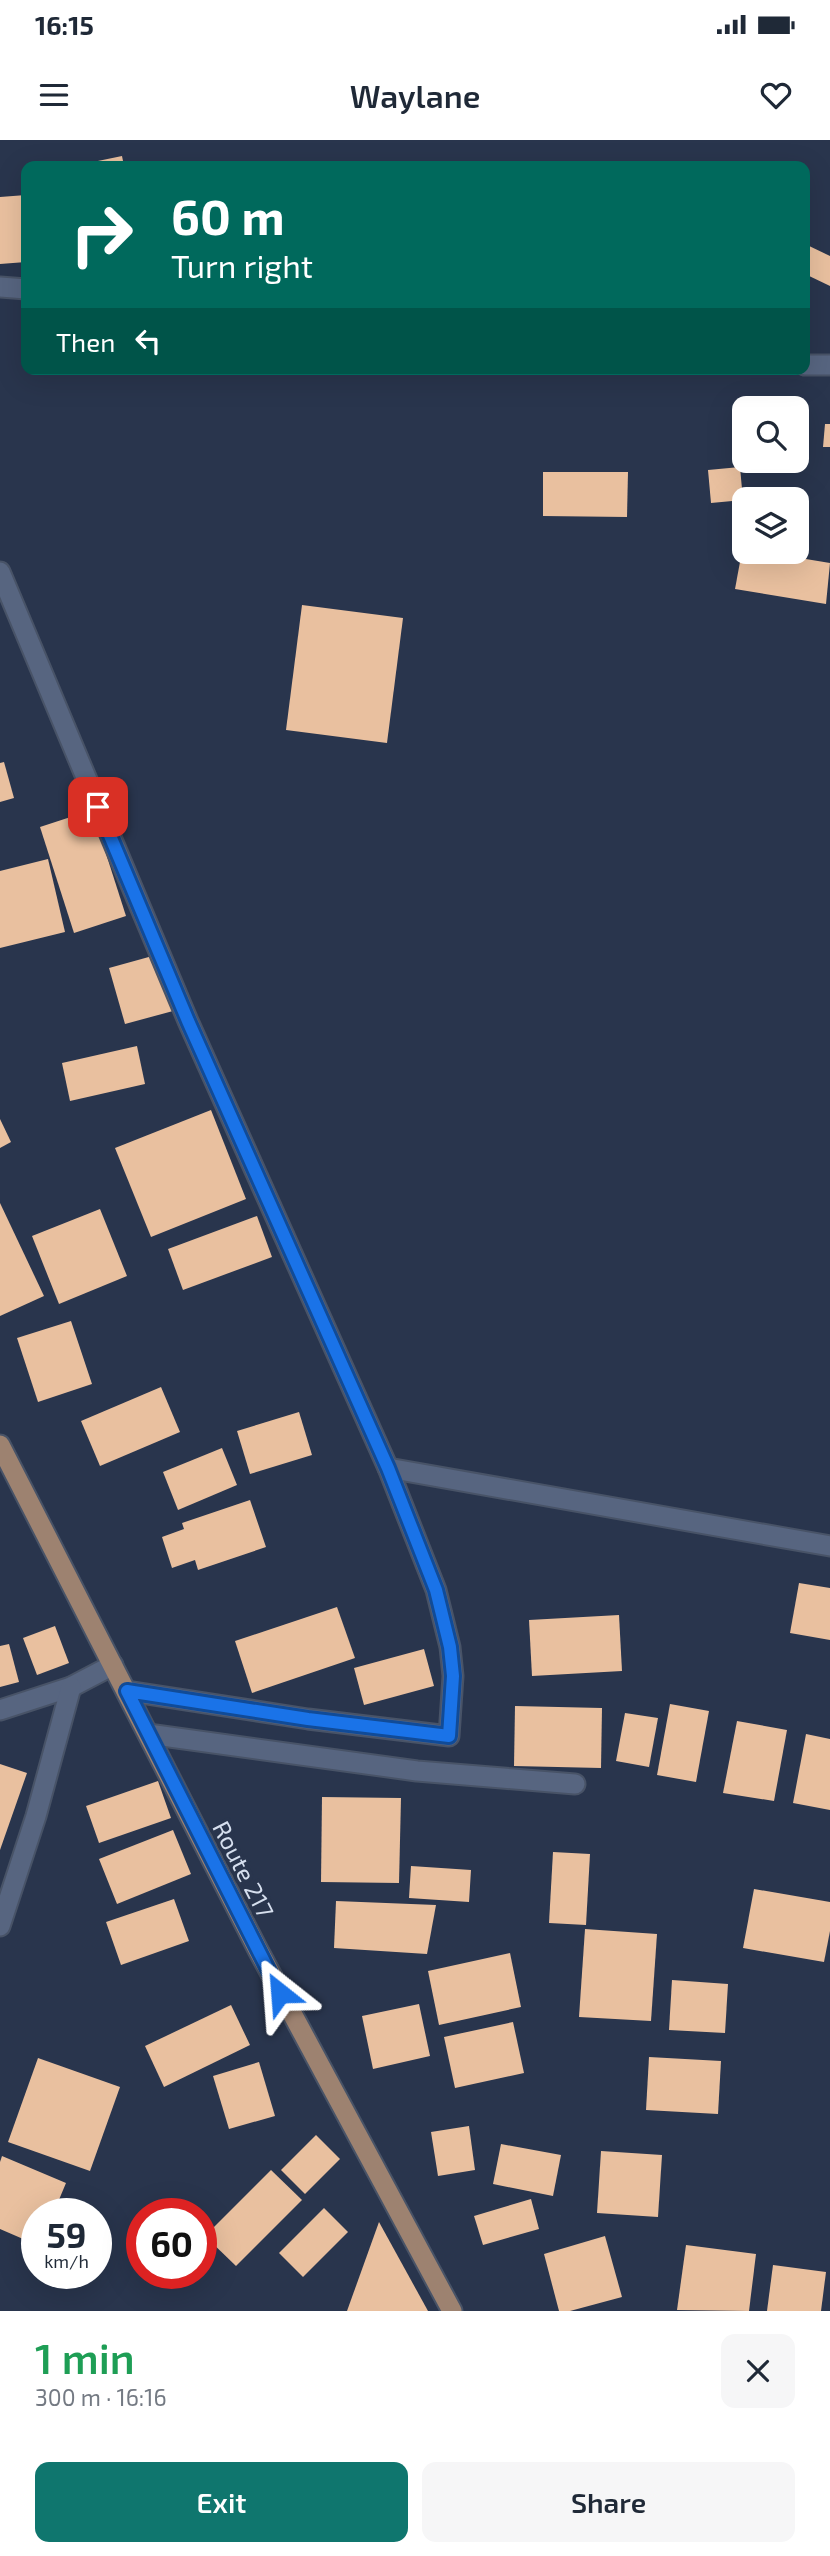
<!DOCTYPE html>
<meta charset="utf-8">
<style>
:root{--surface:#fff;--page:#f6f6f7;--text:#1f2937;--muted:#747a83;--accent:#0f766e}
body{margin:0;font-family:"Exo 2",sans-serif;background:var(--page);color:var(--text);height:100vh;display:flex;flex-direction:column;font-size:26px;white-space:nowrap}
*{box-sizing:border-box;margin:0}
p{font-size:23px;color:var(--muted)}
.icon{flex:none;width:38px;height:38px;fill:none;stroke:currentColor;stroke-width:2;stroke-linecap:round;stroke-linejoin:round}
.map{position:relative;height:2171px;overflow:hidden}
.panel{display:flex;flex-direction:column;background:var(--surface);flex:1}
.panel>*{flex:none}
.guide{position:absolute;left:21px;top:21px;width:789px;height:214px;border-radius:14px;box-shadow:0 7px 28px #0002;background:#00695c;color:#fff;overflow:hidden}
.controls{position:absolute;left:732px;top:256px;display:grid;gap:14px}
.controls a{display:grid;place-items:center;width:77px;height:77px;border-radius:14px;background:var(--surface);box-shadow:0 7px 28px #0002;font-size:35px}
.speed{position:absolute;left:21px;top:2058px;display:flex;gap:14px;font-size:35px;font-weight:700;text-align:center}
.speed>*{display:grid;place-content:center;width:91px;height:91px;border-radius:50%;background:var(--surface);box-shadow:0 7px 28px #0002;line-height:1}
.speed small{font-size:18px;font-weight:400}
.speed .limit{border:10px solid #d22;background:#fff;color:#111}
.pin{position:absolute;display:grid;place-items:center;width:60px;height:60px;color:#fff;margin:-30px;border-radius:14px;box-shadow:0 4px 10px #0006}
.me{position:absolute;width:77px;margin:-38px;rotate:332deg;stroke-linejoin:round;filter:drop-shadow(0 0 5px #0008)}
.turn{display:flex;align-items:center;gap:24px;height:147px;padding:0 35px;font-size:32px}
.turn .icon{width:91px;height:91px;stroke-width:2.5}
.turn b{display:block;font-size:49px;line-height:60px}
.then{display:flex;align-items:center;height:66px;padding:0 35px;background:#0003;gap:14px;font-size:26px}
.round{display:grid;place-items:center;flex:none;width:74px;height:74px;border-radius:14px;background:var(--page)}
.summary{display:flex;align-items:center;justify-content:space-between;height:119px;padding:0 35px}
h1{font-size:42px;font-weight:600;line-height:52px;color:#1e9e55}
.cta{display:flex;gap:14px;margin-top:auto;padding:14px 35px}
.cta a{flex:1;height:80px;border-radius:14px;background:var(--accent);color:#fff;font-size:28px;font-weight:600;line-height:80px;text-align:center}
.cta a+a{background:var(--page);color:var(--text)}
.status{display:flex;justify-content:space-between;align-items:center;height:49px;padding:0 35px;background:var(--surface);direction:ltr}
.status svg{height:19px;fill:currentColor}
header{display:flex;justify-content:space-between;align-items:center;height:91px;padding:0 35px;background:var(--surface);font-size:32px;font-weight:600}
.map>svg:first-child{display:block}
</style>
<div class="status"><b>16:15</b><svg viewBox="0 0 49 12"><path d="M0 12V9h3v3zM5 12V6h3v6zM10 12V3h3v9zM15 12V0h3v12zM26 1h20v11H26zM47 4h2v5h-2z"/></svg></div>
<header><svg class="icon" aria-label="menu" viewBox="0 0 24 24"><path d="M4 6h16M4 12h16M4 18h16"/></svg>Waylane<svg class="icon" aria-label="heart" viewBox="0 0 24 24"><path d="M12 20l-8-8c-3-5 5-10 8-4 3-6 11-1 8 4z"/></svg></header>
<div class="map">
<svg width="830" height="2171" viewBox="0 0 830 2171">
<rect width="100%" height="100%" fill="#29354d"/>
<!-- building -->
<g fill="#e9c09f">
<polygon points="122,16 124,26 94,26 93,22"/>
<polygon points="26,55 26,122 0,124 0,57"/>
<polygon points="805,104 830,116 830,146 805,134"/>
<polygon points="825,284 830,284 830,307 823,307"/>
<polygon points="740,327 743,360 711,363 708,330"/>
<polygon points="543,332 628,332 627,377 543,376"/>
<polygon points="742,411 757,411 830,423 826,464 735,449"/>
<polygon points="302,465 403,478 387,603 286,590"/>
<polygon points="4,622 14,658 0,662 0,623"/>
<polygon points="92,670 126,776 74,793 40,687"/>
<polygon points="48,719 65,792 0,808 0,731"/>
<polygon points="156,815 173,871 125,884 109,828"/>
<polygon points="137,906 145,944 70,961 62,923"/>
<polygon points="211,970 246,1059 151,1097 115,1008"/>
<polygon points="0,979 11,1002 0,1008"/>
<polygon points="0,1063 44,1156 0,1176"/>
<polygon points="100,1069 127,1136 59,1164 32,1096"/>
<polygon points="257,1076 272,1117 183,1150 168,1109"/>
<polygon points="71,1181 92,1244 38,1262 17,1198"/>
<polygon points="161,1247 180,1292 100,1326 81,1281"/>
<polygon points="299,1272 312,1315 250,1334 237,1291"/>
<polygon points="222,1308 237,1345 178,1370 163,1332"/>
<polygon points="250,1360 266,1407 198,1430 195,1420 172,1428 162,1397 184,1389 182,1383"/>
<polygon points="799,1443 830,1448 830,1500 790,1493"/>
<polygon points="337,1467 355,1518 252,1553 235,1501"/>
<polygon points="619,1475 622,1531 532,1536 529,1480"/>
<polygon points="55,1486 69,1523 37,1535 23,1498"/>
<polygon points="9,1504 19,1542 0,1547 0,1506"/>
<polygon points="424,1509 434,1546 364,1565 354,1528"/>
<polygon points="670,1564 709,1571 696,1642 657,1635"/>
<polygon points="515,1566 602,1568 601,1628 514,1626"/>
<polygon points="625,1573 658,1578 649,1627 616,1621"/>
<polygon points="737,1581 787,1590 774,1661 723,1653"/>
<polygon points="806,1594 830,1599 830,1670 793,1663"/>
<polygon points="0,1624 27,1633 0,1710"/>
<polygon points="158,1641 171,1678 99,1703 86,1666"/>
<polygon points="322,1657 401,1658 399,1743 321,1742"/>
<polygon points="173,1690 191,1734 117,1764 99,1719"/>
<polygon points="553,1712 590,1714 586,1785 549,1783"/>
<polygon points="411,1726 471,1730 469,1762 409,1758"/>
<polygon points="754,1749 830,1762 830,1791 824,1822 743,1808"/>
<polygon points="174,1759 189,1801 121,1825 106,1782"/>
<polygon points="336,1761 436,1765 427,1814 334,1808"/>
<polygon points="585,1789 657,1794 651,1881 579,1877"/>
<polygon points="510,1813 521,1867 439,1885 428,1831"/>
<polygon points="672,1840 728,1844 725,1893 669,1890"/>
<polygon points="419,1864 430,1916 373,1929 362,1876"/>
<polygon points="231,1865 250,1905 164,1947 145,1906"/>
<polygon points="513,1882 524,1933 455,1948 444,1897"/>
<polygon points="649,1917 721,1921 718,1974 646,1970"/>
<polygon points="38,1918 120,1947 90,2031 8,2002"/>
<polygon points="259,1922 275,1976 229,1989 213,1936"/>
<polygon points="469,1986 475,2030 438,2036 431,1992"/>
<polygon points="316,1995 340,2019 305,2054 281,2030"/>
<polygon points="501,2004 561,2015 553,2056 493,2044"/>
<polygon points="601,2011 662,2015 658,2077 597,2073"/>
<polygon points="2,2016 66,2043 53,2074 37,2074 37,2105 0,2089 0,2022"/>
<polygon points="271,2030 302,2060 236,2126 205,2096"/>
<polygon points="531,2059 539,2089 483,2105 474,2076"/>
<polygon points="324,2068 348,2092 303,2137 279,2113"/>
<polygon points="379,2082 428,2171 347,2171"/>
<polygon points="605,2096 622,2157 570,2171 559,2171 544,2114"/>
<polygon points="686,2105 756,2114 749,2171 677,2170"/>
<polygon points="773,2125 826,2132 821,2171 767,2171"/>
</g>
<g fill="none" stroke-linecap="round" stroke-linejoin="round">
<defs>
<g id="minor">
<polyline points="0,147 26,149"/>
<polyline points="805,225 830,225"/>
<polyline points="0,432 188,881 388,1328 436,1450 450,1507 453,1536 449,1596 308,1579 127,1551"/>
<polyline points="388,1328 830,1406"/>
<polyline points="0,1570 71,1547 113,1525"/>
<polyline points="148,1594 417,1631 575,1644"/>
<polyline points="0,1786 36,1676 71,1547"/>
</g>
<polyline id="primary" points="0,1305 258,1810 452,2171"/>
</defs>
<!-- minor casing -->
<use href="#minor" stroke="#485367" stroke-width="23"/>
<!-- primary casing -->
<use href="#primary" stroke="#485367" stroke-width="23"/>
<!-- minor -->
<use href="#minor" stroke="#576580" stroke-width="19"/>
<!-- primary -->
<use href="#primary" stroke="#9d8270" stroke-width="19"/>
</g>
<g fill="none" stroke-linecap="round" stroke-linejoin="round">
<defs>
<polyline id="route" points="98,667 188,881 388,1328 436,1450 450,1507 453,1536 449,1596 308,1579 127,1551 280,1853"/>
</defs>
<!-- route casing -->
<use href="#route" stroke="#114b97" stroke-width="18"/>
<!-- route -->
<use href="#route" stroke="#1a73e8" stroke-width="12"/>
</g>
<g text-anchor="middle" dominant-baseline="central" stroke-width="7" stroke-linejoin="round" paint-order="stroke">
<!-- street labels -->
<g font-size="24" fill="#d6dfee" stroke="#29354d">
<text transform="translate(244 1729) rotate(63)">Route 217</text>
</g>
</g>
</svg>
<div class="controls">
<a><svg class="icon" aria-label="search" viewBox="0 0 24 24"><circle cx="10" cy="10" r="6"/><path d="M15 15l6 6"/></svg></a>
<a><svg class="icon" aria-label="layers" viewBox="0 0 24 24"><path d="M12 4l9 5-9 5-9-5zM3 14l9 5 9-5"/></svg></a>
</div>
<div class="speed"><div>59<small>km/h</small></div><div class="limit">60</div></div>
<div class="pin" style="left:98px;top:667px;background:#d93025"><svg class="icon" aria-label="arrive" viewBox="0 0 24 24"><path d="M6 21V4h12l-3 4 3 4H6"/></svg></div>
<svg class="me" style="left:280px;top:1853px" viewBox="-20 -20 40 40"><path d="M0-17L14 15 0 8-14 15z" fill="#1a73e8" stroke="#fff" stroke-width="4"/></svg>
<div class="guide">
<div class="turn"><svg class="icon" aria-label="right" viewBox="0 0 24 24"><path d="M7 20v-9h11M14 6l5 5-5 5"/></svg><div><b>60 m</b>Turn right</div></div>
<div class="then">Then<svg class="icon" aria-label="left" viewBox="0 0 24 24"><path d="M17 20v-9H6M10 6l-5 5 5 5"/></svg></div>
</div>
</div>
<section class="panel">
<div class="summary"><div><h1>1 min</h1><p>300 m · 16:16</p></div><a class="round"><svg class="icon" aria-label="close" viewBox="0 0 24 24"><path d="M6 6l12 12M18 6L6 18"/></svg></a></div>
<div class="cta"><a>Exit</a><a>Share</a></div>
</section>
